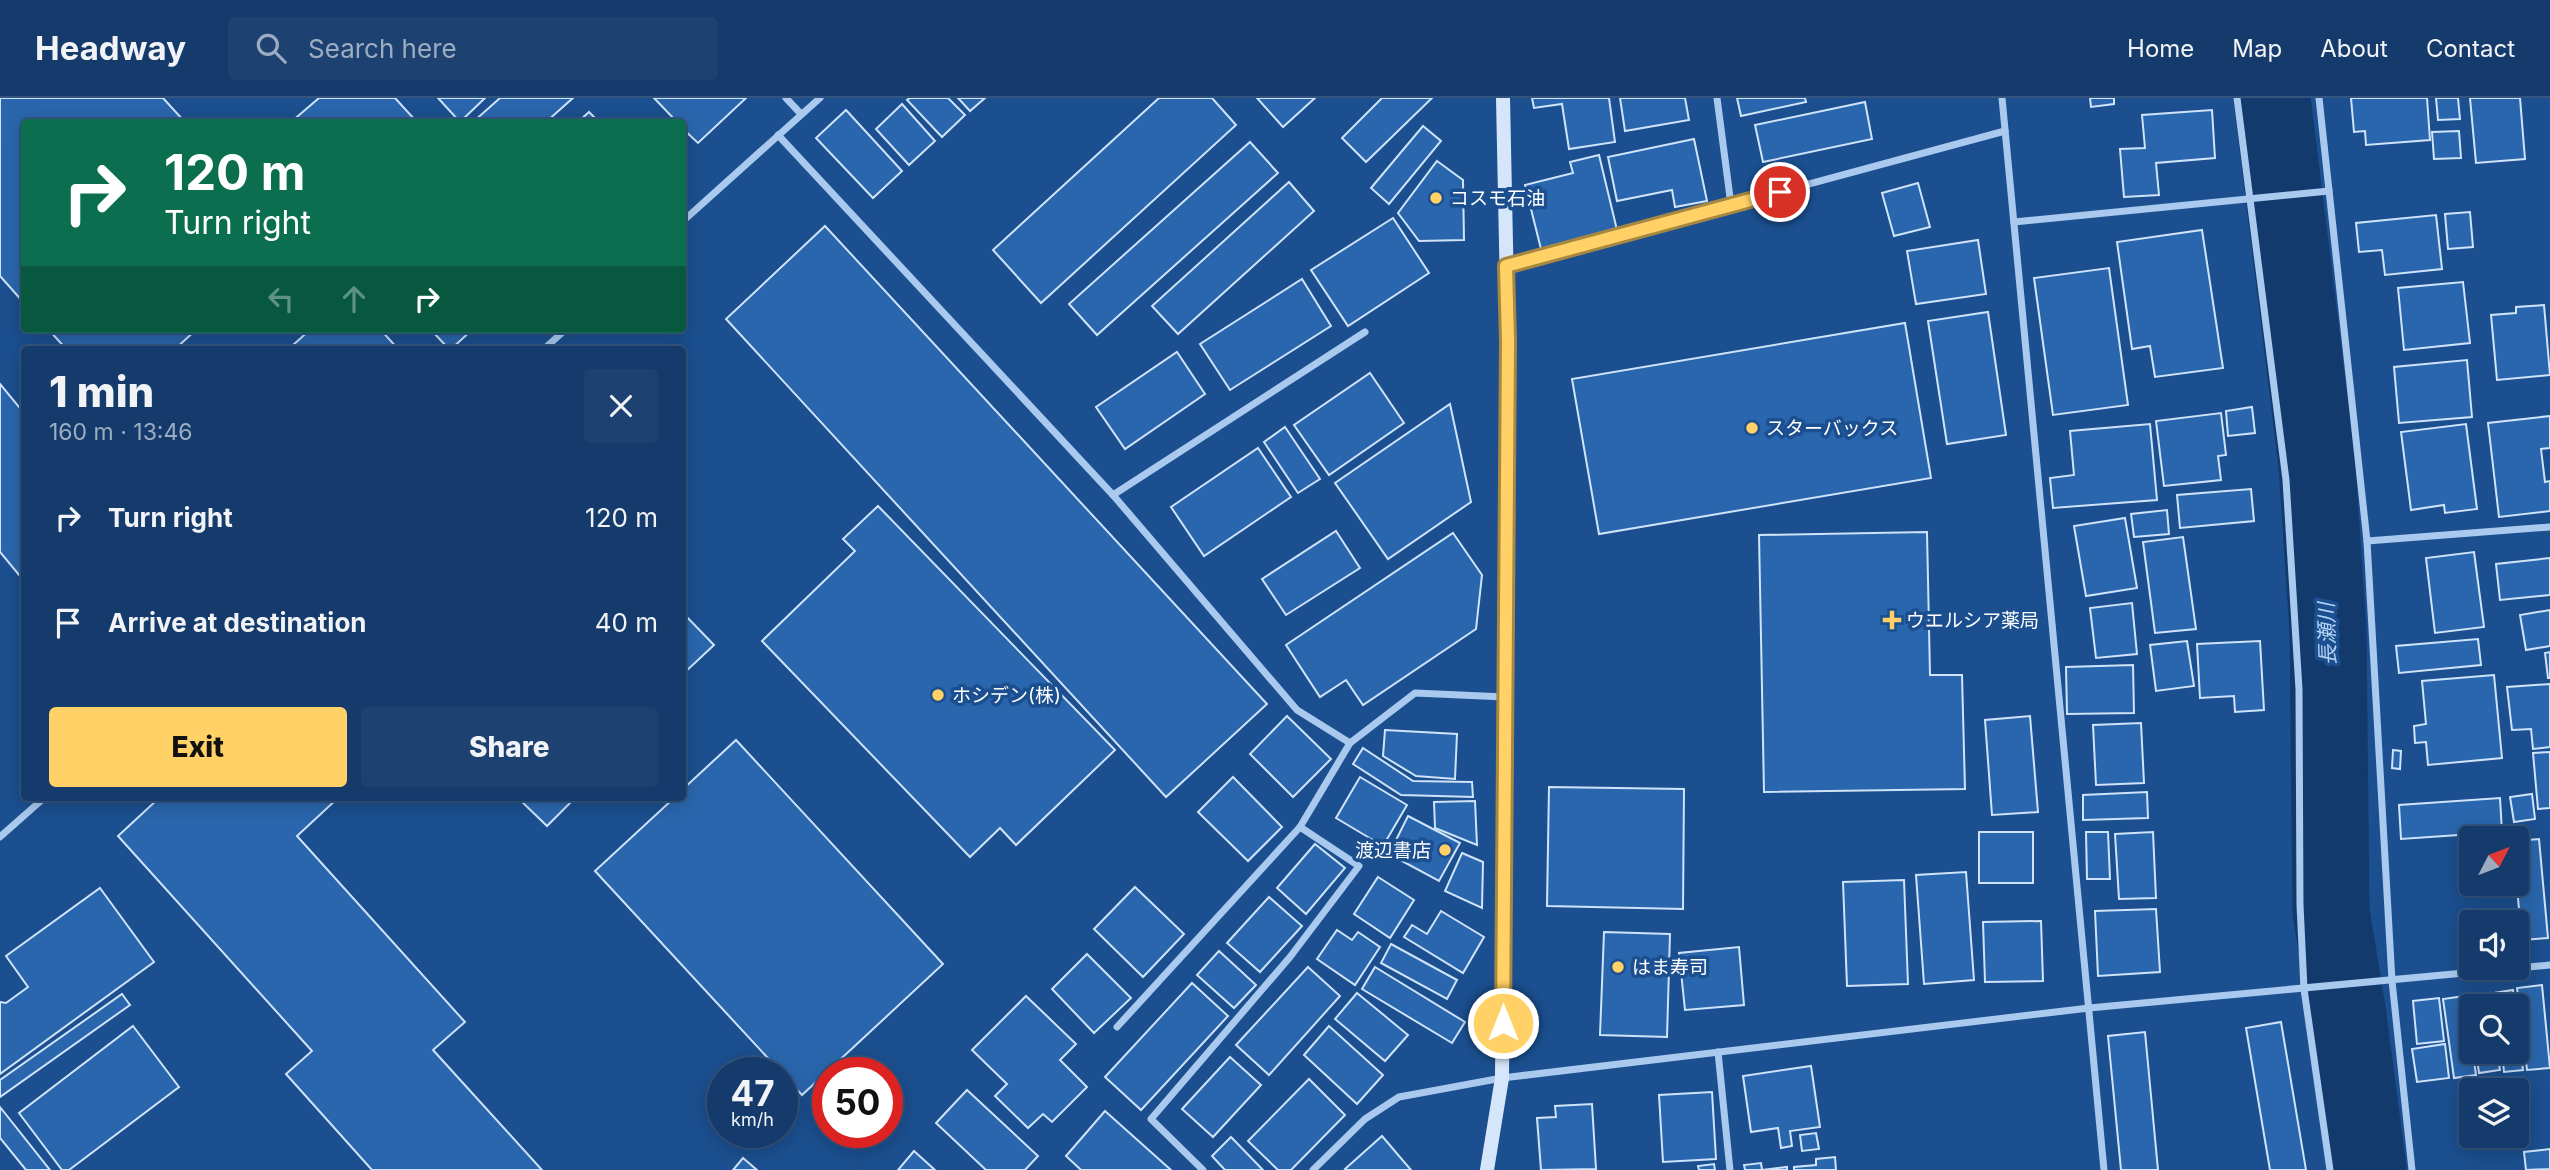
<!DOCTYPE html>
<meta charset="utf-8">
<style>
:root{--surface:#143b6b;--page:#1d4271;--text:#f1f3f6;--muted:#9dadc1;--line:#33557e;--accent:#ffd166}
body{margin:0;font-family:Inter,"Noto Sans JP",sans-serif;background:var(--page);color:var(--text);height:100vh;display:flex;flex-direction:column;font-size:26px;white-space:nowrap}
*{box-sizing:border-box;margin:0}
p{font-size:23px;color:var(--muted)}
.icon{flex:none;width:38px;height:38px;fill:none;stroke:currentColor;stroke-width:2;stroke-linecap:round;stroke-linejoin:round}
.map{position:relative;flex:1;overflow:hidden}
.details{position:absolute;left:21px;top:248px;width:665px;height:455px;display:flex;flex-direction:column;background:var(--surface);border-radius:7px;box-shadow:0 4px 18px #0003,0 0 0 2px var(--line)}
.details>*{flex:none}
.hud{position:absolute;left:21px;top:21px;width:665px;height:214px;border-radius:7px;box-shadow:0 4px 18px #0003,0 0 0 2px var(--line);background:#0b6e4f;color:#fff;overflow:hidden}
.needle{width:46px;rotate:48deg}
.buttons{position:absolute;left:2459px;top:728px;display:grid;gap:14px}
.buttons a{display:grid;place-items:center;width:70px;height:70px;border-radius:7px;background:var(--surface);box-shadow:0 4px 18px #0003,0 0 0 2px var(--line);font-size:35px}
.speed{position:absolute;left:707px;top:959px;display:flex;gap:14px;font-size:35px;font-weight:700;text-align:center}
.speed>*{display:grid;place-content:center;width:91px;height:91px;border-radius:50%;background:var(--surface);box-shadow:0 4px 18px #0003,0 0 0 2px var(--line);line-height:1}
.speed small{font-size:18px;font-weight:400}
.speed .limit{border:10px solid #d22;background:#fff;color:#111}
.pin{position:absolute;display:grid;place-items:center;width:60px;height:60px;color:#fff;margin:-30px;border:4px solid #fff;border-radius:50%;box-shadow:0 2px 7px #0007}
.me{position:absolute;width:77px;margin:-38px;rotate:0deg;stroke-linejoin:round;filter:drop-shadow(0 0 5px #0008)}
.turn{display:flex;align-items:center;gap:24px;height:147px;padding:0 28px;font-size:32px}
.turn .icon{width:91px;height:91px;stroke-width:2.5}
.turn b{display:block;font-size:49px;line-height:60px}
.lanes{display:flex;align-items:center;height:66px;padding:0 28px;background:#0003;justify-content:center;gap:35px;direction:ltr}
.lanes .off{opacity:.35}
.round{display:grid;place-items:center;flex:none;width:74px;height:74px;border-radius:7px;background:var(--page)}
.head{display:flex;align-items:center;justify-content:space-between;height:119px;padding:0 28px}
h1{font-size:42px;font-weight:800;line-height:52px}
.cta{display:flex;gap:14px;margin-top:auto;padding:14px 28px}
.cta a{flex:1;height:80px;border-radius:7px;background:var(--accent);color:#111;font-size:28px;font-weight:800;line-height:80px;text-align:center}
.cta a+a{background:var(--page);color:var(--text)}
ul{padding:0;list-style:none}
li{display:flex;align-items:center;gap:21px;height:105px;padding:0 28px}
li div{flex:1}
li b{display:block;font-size:26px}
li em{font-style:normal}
header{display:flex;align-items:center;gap:42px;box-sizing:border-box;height:98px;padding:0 35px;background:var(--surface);border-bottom:2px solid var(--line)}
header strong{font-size:33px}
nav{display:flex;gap:38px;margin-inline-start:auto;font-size:24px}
.search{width:490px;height:63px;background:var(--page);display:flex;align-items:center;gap:18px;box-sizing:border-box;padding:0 24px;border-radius:7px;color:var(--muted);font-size:26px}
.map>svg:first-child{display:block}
</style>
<header>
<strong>Headway</strong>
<div class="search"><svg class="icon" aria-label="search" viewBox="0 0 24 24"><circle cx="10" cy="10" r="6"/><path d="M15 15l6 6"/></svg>Search here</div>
<nav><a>Home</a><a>Map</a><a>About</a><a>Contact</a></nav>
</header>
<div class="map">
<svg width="2550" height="1072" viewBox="0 0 2550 1072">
<rect width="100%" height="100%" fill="#1b4f8f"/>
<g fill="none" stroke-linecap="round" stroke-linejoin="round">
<!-- river -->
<polyline stroke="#123a6d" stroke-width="77" points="2272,0 2317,367 2328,534 2331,813 2348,918 2368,1072"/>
</g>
<!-- building -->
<g fill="#2a66ad" stroke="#cfe3fa" stroke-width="2">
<polygon points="0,0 163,0 185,24 24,24 24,205 0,178"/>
<polygon points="319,0 395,0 417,24 291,24"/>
<polygon points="438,0 485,0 460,24"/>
<polygon points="500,0 573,0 546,24 473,24"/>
<polygon points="654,0 746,0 698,45 682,30 682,24 677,24"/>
<polygon points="910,0 948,0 965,17 942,39 907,2"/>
<polygon points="958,0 985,0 970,13"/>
<polygon points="1159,0 1212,0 1236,27 1041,205 993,152"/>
<polygon points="1257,0 1315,0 1283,29"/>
<polygon points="1382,0 1432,0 1366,64 1342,40"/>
<polygon points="1532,0 1609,0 1615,44 1569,51 1562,6 1534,10"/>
<polygon points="1620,0 1685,0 1689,22 1625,33"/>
<polygon points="1737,0 1805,0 1806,4 1741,18"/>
<polygon points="2090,0 2114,0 2114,6 2091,9"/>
<polygon points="2351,0 2427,0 2430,42 2366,47 2365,33 2354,34"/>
<polygon points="2436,0 2458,0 2460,21 2438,22"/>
<polygon points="2470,0 2520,0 2525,61 2476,65"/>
<polygon points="1865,4 1872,41 1763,64 1755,27"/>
<polygon points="902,6 935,43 909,67 876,31"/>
<polygon points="846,12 902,73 873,100 816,40"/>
<polygon points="2212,12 2215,60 2156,65 2159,97 2124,99 2120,51 2145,50 2142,17"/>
<polygon points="589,14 599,24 578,24"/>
<polygon points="1423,28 1441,43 1389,106 1371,90"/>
<polygon points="2459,33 2461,60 2434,61 2432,34"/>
<polygon points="1694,41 1707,103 1675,109 1672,92 1617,103 1608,59"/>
<polygon points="1250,44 1278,75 1097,237 1069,206"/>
<polygon points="1599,57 1617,132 1541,151 1525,87 1573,75 1570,64"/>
<polygon points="1437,63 1463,82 1464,142 1419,143 1398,115"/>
<polygon points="1289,84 1314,113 1178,236 1152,208"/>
<polygon points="1918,85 1930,129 1894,138 1882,95"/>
<polygon points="2470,114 2473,149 2448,151 2445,116"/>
<polygon points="2436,117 2442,171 2385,177 2382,152 2359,154 2356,125"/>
<polygon points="1393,120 1429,175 1348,228 1311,172"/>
<polygon points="825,128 1267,606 1166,699 726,221"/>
<polygon points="2202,132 2223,270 2155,279 2150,248 2132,251 2117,144"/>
<polygon points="1978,142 1986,196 1916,206 1907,153"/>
<polygon points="2109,170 2128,307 2053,317 2034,180"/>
<polygon points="1302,181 1331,228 1230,292 1200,246"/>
<polygon points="2463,184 2470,245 2404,252 2398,190"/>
<polygon points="2544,207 2550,277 2497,282 2491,217 2516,215 2516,209"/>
<polygon points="1988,214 2006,337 1947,346 1928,223"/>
<polygon points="1905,225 1931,380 1599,436 1572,281"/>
<polygon points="48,231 197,231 174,252 67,252"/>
<polygon points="311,231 380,231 399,252 298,252 293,247"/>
<polygon points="430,231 473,231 450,252"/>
<polygon points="1177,254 1205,296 1125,351 1096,309"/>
<polygon points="2467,262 2472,319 2399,325 2394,269"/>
<polygon points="1370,275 1404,325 1329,377 1294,327"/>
<polygon points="0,286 24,315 24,483 0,454"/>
<polygon points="1450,306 1471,404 1388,461 1335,385"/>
<polygon points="2252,309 2255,335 2228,338 2226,313"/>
<polygon points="2221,315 2226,357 2218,358 2221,382 2164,388 2156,323"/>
<polygon points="2550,318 2550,350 2541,351 2545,384 2550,383 2550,413 2499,419 2488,325"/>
<polygon points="2150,326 2157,402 2053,410 2050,380 2074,377 2070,333"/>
<polygon points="2466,326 2477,411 2445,415 2444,407 2411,412 2401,334"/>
<polygon points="1285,329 1320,381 1298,395 1264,344"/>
<polygon points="1258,350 1291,399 1204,458 1171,409"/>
<polygon points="2251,391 2254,423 2180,430 2177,397"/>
<polygon points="878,408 1115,652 1016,747 1000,730 970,759 762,543 855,453 843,441"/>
<polygon points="2167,412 2169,436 2134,439 2131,416"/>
<polygon points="2125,420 2137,490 2086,498 2074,428"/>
<polygon points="1336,433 1360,470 1286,517 1262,481"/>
<polygon points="1927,434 1930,577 1962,577 1965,691 1764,694 1759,437"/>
<polygon points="1453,435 1482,477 1476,531 1363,607 1346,582 1320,599 1286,547"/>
<polygon points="2183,439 2196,531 2155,535 2143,444"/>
<polygon points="2474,454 2484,529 2435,535 2426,460"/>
<polygon points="2550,460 2550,497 2500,502 2496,466"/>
<polygon points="2132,505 2137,556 2096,560 2090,510"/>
<polygon points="2550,512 2550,548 2526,552 2520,517"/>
<polygon points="682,514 714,547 682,577"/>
<polygon points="2478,541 2481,567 2399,575 2396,548"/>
<polygon points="2187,543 2194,588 2156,593 2150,547"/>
<polygon points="2260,543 2264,612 2235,614 2234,598 2200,600 2197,546"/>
<polygon points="2550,554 2550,580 2548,580 2545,555"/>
<polygon points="2133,567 2134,615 2067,616 2066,569"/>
<polygon points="2494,577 2502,660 2428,667 2426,644 2415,645 2414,628 2426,626 2422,583"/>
<polygon points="2550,586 2550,649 2533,651 2531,631 2512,632 2507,589"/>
<polygon points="1287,618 1331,661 1293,699 1250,656"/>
<polygon points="2030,618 2038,714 1992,717 1985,622"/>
<polygon points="2141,625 2144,685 2096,687 2093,627"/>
<polygon points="1385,632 1457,636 1455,681 1416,678 1383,658"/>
<polygon points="736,642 943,866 802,997 595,773 674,700 682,700 682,692"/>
<polygon points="1363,650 1413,683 1472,684 1473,699 1401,697 1353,666"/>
<polygon points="2393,652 2401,653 2400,671 2392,670"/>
<polygon points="2550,654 2550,710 2538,711 2533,655"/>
<polygon points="1233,679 1282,729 1248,763 1198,714"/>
<polygon points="1360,679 1407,707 1383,748 1336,720"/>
<polygon points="1549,689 1684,691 1683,811 1547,808"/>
<polygon points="2147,694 2148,720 2083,722 2083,697"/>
<polygon points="2532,696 2535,721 2514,724 2510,699"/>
<polygon points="159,700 338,700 297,738 465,924 433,952 542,1072 372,1072 286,976 312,953 118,738"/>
<polygon points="518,700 575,700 547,728"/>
<polygon points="2500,700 2502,734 2401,741 2399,707"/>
<polygon points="1475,703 1477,747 1435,730 1434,704"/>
<polygon points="1408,718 1460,745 1439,783 1389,756"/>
<rect x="1979" y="734" width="54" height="51"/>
<polygon points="2086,734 2108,734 2110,781 2087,781"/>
<polygon points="2153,734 2156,800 2119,801 2115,736"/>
<polygon points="2539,741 2548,840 2522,842 2516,780 2516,743"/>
<polygon points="1315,746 1345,770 1306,816 1277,790"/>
<polygon points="1462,755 1483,764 1482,810 1445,793"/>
<polygon points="1966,774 1974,882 1924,886 1916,777"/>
<polygon points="1378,779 1414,802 1390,840 1354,816"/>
<polygon points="1904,782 1908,886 1847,888 1843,784"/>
<polygon points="1135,789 1184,836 1143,879 1094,831"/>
<polygon points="100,790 154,864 0,976 0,904 6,905 28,889 6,858"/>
<polygon points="1269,799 1302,828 1260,874 1227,845"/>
<polygon points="2156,811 2160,874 2098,878 2095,813"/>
<polygon points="1441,813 1484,839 1463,875 1404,839 1412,827 1427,836"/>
<polygon points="2041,823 2043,883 1985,884 1983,824"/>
<polygon points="1337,832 1352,842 1358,834 1380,849 1355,887 1317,861"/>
<polygon points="1604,834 1670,836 1667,939 1600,937"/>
<polygon points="1391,846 1457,882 1447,901 1381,865"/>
<polygon points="1739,849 1744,907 1685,912 1679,855"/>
<polygon points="1219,853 1256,887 1234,910 1197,877"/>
<polygon points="1087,856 1131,900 1094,935 1052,891"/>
<polygon points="1308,869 1340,898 1269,977 1236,947"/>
<polygon points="1375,869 1465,924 1452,945 1362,891"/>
<polygon points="1192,885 1228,918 1141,1012 1105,979"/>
<polygon points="2542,887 2550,970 2527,972 2517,890"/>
<polygon points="2513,892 2515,908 2495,908 2493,895"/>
<polygon points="1357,895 1408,937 1385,963 1335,921"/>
<polygon points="2490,895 2492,908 2471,908 2471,915 2469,898"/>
<polygon points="122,896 130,907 0,999 0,982"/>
<polygon points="1026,898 1076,946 1060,962 1087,989 1052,1024 1043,1016 1028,1030 995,998 1007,986 972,952"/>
<polygon points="2465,898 2476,977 2454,980 2443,901"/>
<polygon points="2439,900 2444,943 2417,946 2413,903"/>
<polygon points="2516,918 2523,972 2504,974 2502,954 2516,954"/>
<polygon points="2281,924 2306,1072 2270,1072 2246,930"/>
<polygon points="133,928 179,989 69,1072 62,1072 19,1015"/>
<polygon points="1329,928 1383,977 1357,1006 1304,957"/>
<polygon points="2145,934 2158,1072 2121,1072 2108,938"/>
<polygon points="2445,946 2449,980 2417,984 2412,951"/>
<polygon points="2476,954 2497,954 2500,972 2479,975"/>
<polygon points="1230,959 1261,987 1213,1039 1182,1011"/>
<polygon points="1811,968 1820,1029 1790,1033 1792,1048 1781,1050 1778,1030 1751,1034 1743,978"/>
<polygon points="1309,981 1345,1017 1291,1072 1278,1072 1248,1043"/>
<polygon points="967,992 1038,1058 1025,1072 986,1072 936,1025"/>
<polygon points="1712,994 1716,1061 1663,1064 1659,997"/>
<polygon points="1592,1006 1596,1071 1541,1072 1537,1020 1556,1019 1555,1008"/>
<polygon points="0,1009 50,1072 26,1072 0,1040"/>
<polygon points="1105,1013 1171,1072 1081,1072 1066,1058"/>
<polygon points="1816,1035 1819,1051 1802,1053 1800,1037"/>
<polygon points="1382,1038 1411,1072 1346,1072 1345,1071"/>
<polygon points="1231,1039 1263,1072 1225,1072 1212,1058"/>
<polygon points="2550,1051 2550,1071 2526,1072 2524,1054"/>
<polygon points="914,1053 935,1072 898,1072"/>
<polygon points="1835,1059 1836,1072 1794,1072 1794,1069 1816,1067 1816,1061"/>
<polygon points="743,1060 757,1072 733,1072"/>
<polygon points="1761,1065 1762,1072 1787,1069 1787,1072 1745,1072 1744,1067"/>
<polygon points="1714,1066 1715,1072 1699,1072 1698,1068"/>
</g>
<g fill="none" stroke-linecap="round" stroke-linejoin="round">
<!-- street -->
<g stroke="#a9c9ee" stroke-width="7">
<polyline points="786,0 801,16"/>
<polyline points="1717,0 1731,107"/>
<polyline points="2002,0 2104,1072"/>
<polyline points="2237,0 2286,382 2299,591 2300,807 2304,891 2330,1072"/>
<polyline points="2319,0 2367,443 2392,883 2412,1072"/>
<polyline points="778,37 1113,397 1297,612 1350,645"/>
<polyline points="682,124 820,0"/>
<polyline points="2014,124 2329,93"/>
<polyline points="1506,168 2005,33"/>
<polyline points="543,252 566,231"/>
<polyline points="1113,397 1365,234"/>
<polyline points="2367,443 2550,429"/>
<polyline points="0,739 44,700"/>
<polyline points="1117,929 1300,729 1350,645 1415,595 1505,599"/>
<polyline points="1718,954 1730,1072"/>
<polyline points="1203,1072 1151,1021 1290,859 1359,768 1300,729"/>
<polyline points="1313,1072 1365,1021 1399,999 1502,980 2089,910 2550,867"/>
</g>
<!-- secondary -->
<polyline stroke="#d6e6fa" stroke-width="14" points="1487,1072 1502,980 1508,243 1503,0"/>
</g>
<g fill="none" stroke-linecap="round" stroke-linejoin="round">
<defs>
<polyline id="route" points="1503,925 1508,243 1506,168 1780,94"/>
</defs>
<!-- route casing -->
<use href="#route" stroke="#a68842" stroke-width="18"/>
<!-- route -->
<use href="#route" stroke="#ffd166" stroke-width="12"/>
</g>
<!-- markers -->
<g fill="#ffd166" stroke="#1b4f8f" stroke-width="2.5">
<circle cx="1436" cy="100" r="7"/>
<circle cx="1752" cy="330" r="7"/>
<path d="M1888.5 511.5h7v7h7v7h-7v7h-7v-7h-7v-7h7z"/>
<circle cx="938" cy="597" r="7"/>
<circle cx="1445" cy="752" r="7"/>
<circle cx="1618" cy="869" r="7"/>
</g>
<g text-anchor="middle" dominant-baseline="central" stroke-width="7" stroke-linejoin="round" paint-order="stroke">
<!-- poi labels -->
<g font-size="19" fill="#fff" stroke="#1b4f8f" text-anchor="start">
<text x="1450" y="100">コスモ石油</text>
<text x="1766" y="330">スターバックス</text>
<text x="1906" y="522">ウエルシア薬局</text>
<text x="952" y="597">ホシデン(株)</text>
<text x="1431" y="752" text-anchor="end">渡辺書店</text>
<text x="1632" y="869">はま寿司</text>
</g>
<!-- water labels -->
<g font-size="21" font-style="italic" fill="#b5d3f5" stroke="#1b4f8f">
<text transform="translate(2327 536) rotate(-92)">長瀬川</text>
</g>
</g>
</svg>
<div class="buttons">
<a><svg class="needle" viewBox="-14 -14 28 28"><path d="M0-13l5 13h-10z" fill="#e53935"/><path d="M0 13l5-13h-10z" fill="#9dadc1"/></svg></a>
<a><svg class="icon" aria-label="sound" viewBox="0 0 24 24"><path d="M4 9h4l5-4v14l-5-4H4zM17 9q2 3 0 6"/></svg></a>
<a><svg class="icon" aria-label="search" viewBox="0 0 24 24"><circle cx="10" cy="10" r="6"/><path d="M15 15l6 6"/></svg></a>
<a><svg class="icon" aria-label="layers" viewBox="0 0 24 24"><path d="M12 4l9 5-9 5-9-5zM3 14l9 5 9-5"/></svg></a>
</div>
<div class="speed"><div>47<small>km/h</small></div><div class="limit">50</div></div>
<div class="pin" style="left:1780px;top:94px;background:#d93025"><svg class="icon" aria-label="arrive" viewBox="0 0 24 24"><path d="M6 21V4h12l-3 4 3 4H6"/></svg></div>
<svg class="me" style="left:1503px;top:925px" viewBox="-20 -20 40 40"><circle r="17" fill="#ffd166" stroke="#fff" stroke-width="3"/><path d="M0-11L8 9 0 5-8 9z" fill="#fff"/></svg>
<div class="hud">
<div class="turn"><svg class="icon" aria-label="right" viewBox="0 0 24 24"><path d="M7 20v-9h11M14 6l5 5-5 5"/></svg><div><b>120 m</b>Turn right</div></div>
<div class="lanes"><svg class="icon off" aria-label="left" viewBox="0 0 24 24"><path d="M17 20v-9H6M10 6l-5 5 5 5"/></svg><svg class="icon off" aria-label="ahead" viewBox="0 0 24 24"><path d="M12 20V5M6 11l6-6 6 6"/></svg><svg class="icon" aria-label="right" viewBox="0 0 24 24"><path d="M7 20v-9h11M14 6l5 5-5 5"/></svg></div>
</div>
<section class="details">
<div class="head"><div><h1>1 min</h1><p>160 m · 13:46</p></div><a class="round"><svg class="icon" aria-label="close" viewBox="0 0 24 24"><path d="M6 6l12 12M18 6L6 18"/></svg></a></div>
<ul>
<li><svg class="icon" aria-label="right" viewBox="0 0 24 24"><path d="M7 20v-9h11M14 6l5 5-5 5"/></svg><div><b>Turn right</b></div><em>120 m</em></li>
<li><svg class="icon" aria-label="arrive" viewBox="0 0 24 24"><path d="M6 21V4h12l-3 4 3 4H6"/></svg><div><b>Arrive at destination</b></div><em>40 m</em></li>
</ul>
<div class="cta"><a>Exit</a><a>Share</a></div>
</section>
</div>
